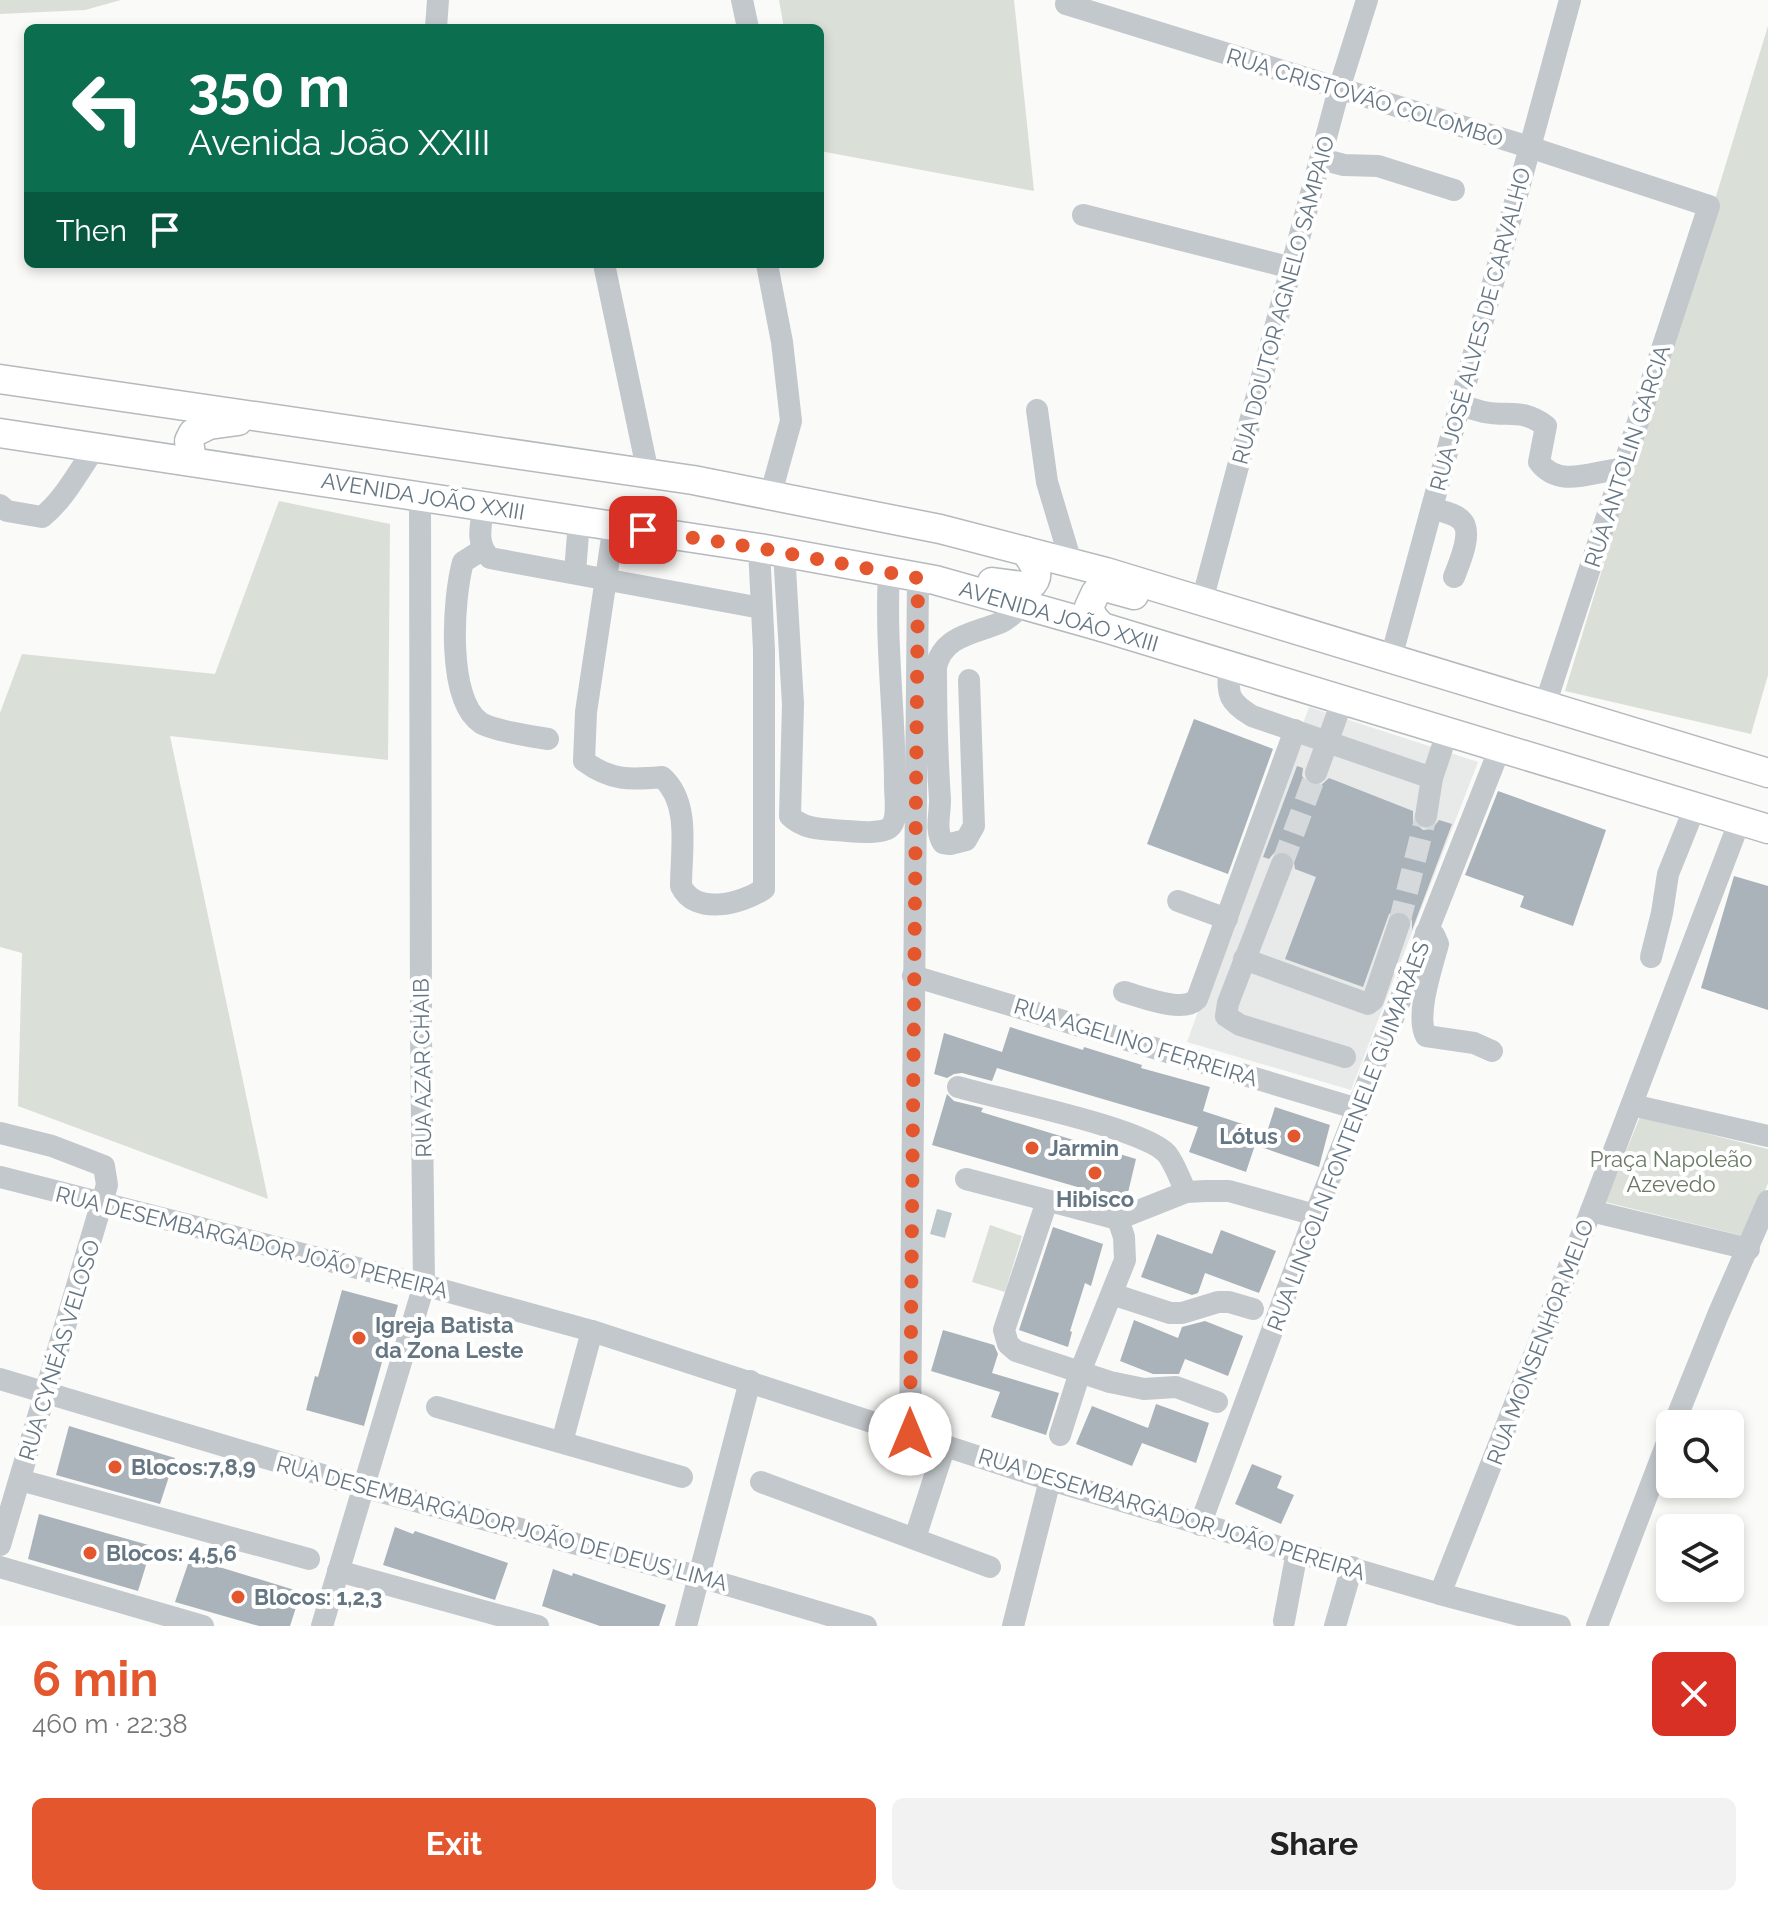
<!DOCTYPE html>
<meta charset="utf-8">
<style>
:root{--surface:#fff;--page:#f2f2f2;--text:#222;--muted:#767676;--accent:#e4572e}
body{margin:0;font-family:Raleway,sans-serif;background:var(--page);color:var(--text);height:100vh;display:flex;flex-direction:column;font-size:30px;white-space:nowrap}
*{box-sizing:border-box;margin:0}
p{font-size:26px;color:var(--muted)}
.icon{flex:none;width:44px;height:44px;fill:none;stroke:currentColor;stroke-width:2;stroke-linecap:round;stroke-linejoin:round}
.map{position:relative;height:1626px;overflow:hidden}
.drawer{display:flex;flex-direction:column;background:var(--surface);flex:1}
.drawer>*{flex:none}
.guide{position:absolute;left:24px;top:24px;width:800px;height:244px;border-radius:12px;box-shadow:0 4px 12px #0003;background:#0b6e4f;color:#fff;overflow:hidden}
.buttons{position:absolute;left:1656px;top:1410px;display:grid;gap:16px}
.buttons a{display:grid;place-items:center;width:88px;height:88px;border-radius:12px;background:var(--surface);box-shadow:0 4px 12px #0003;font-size:40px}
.pin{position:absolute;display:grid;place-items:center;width:68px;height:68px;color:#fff;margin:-34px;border-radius:16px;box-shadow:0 4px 12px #0006}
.me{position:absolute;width:88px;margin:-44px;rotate:0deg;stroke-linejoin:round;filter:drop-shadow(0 0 6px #0008)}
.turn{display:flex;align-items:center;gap:28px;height:168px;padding:0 32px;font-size:36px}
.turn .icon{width:104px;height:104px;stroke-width:2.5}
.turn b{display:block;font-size:56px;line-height:68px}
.then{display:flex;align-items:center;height:76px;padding:0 32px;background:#0003;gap:16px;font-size:30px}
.round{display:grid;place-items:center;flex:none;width:84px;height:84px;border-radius:12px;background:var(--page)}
.head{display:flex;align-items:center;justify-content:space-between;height:136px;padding:0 32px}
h1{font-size:48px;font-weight:700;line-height:60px;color:var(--accent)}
.action{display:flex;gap:16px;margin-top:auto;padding:16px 32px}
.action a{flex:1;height:92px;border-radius:12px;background:var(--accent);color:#fff;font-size:32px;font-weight:700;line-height:92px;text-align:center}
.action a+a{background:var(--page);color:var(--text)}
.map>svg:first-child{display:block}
</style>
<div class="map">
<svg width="1768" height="1626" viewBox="0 0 1768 1626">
<rect width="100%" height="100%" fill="#fafaf8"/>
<!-- built -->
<polygon fill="#e8e9e9" points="1309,707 1478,762 1351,1090 1187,1042"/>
<!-- green -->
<g fill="#dadfd7">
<polygon points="0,0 121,0 85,10 0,14"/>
<polygon points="779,0 1014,0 1034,191 820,151 820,28 784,28"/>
<polygon points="1768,26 1768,675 1751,734 1565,691"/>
<polygon points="279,501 390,524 388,760 170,736 268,1199 18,1106 22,953 0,947 0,713 22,654 215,674"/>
<polygon points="1640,1117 1768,1149 1768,1183 1747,1237 1605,1202"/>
<polygon points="990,1225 1022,1236 1005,1292 972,1282"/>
</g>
<!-- water -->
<polygon fill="#bbc7cb" points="937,1209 952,1213 945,1238 930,1234"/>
<!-- building -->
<g fill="#aab3b9">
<polygon points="1194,719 1273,749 1228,874 1147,844"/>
<polygon points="1297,766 1303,768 1302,776 1310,786 1319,787 1329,778 1413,811 1413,822 1423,830 1432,829 1439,820 1452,824 1412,930 1412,921 1409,914 1397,910 1389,914 1363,987 1285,959 1316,877 1295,869 1293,856 1286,851 1274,853 1269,859 1263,857"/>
<polygon points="1498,791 1606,830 1573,926 1520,907 1524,896 1465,875"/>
<polygon points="1734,876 1768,886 1768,1010 1701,988"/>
<polygon points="1010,1027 1083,1050 1084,1047 1142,1065 1141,1068 1210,1087 1203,1111 1267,1132 1275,1107 1330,1125 1319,1167 1255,1145 1246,1172 1189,1152 1198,1127 997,1068 992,1081 962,1073 954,1074 947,1078 934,1074 944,1033 1002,1052"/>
<polygon points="947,1094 954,1101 983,1108 981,1112 1136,1159 1126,1201 932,1145"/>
<polygon points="1053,1227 1103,1244 1091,1286 1085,1283 1070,1331 1072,1332 1068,1347 1019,1330"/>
<polygon points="1221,1230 1276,1251 1259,1293 1205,1273 1198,1293 1192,1295 1141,1277 1157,1234 1212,1254"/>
<polygon points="342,1290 398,1305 364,1426 306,1410 315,1376 318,1377"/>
<polygon points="1134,1320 1178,1338 1182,1327 1205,1321 1243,1336 1228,1376 1185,1359 1179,1374 1153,1374 1120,1361"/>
<polygon points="943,1330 994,1345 998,1354 992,1373 1059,1393 1046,1435 991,1417 1000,1392 931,1371"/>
<polygon points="1156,1404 1209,1423 1196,1463 1142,1443 1132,1466 1076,1444 1092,1406 1148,1428"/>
<polygon points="69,1426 175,1458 160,1504 56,1475"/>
<polygon points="1252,1464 1282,1476 1277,1488 1294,1495 1281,1524 1235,1504"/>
<polygon points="39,1514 152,1546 138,1591 28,1559"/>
<polygon points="395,1527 413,1534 415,1531 508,1563 495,1600 383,1565"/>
<polygon points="190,1558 301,1592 290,1626 259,1626 175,1602"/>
<polygon points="553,1569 572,1576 573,1573 666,1605 659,1626 600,1626 542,1606"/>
</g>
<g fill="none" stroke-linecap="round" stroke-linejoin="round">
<!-- minor-tunnel -->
<g stroke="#d5d9db" stroke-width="22" stroke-dasharray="22 11" stroke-linecap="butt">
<polyline points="1282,864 1316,773"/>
<polyline points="1399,924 1426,816"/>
</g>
<defs>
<g id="major">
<polyline points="0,379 693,480 940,529 1106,572 1768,773"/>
<polyline points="0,433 759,548 935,580 1102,627 1768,829"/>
<polyline points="192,461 189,441 193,433 209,425 238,421"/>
<path d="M992,582L1029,587C1043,575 1034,563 1025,551"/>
<polyline points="1102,627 1093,617 1089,607 1096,592 1105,587 1134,595"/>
</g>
</defs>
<!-- major casing -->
<use href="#major" stroke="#b5babe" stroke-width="31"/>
<!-- minor -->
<g stroke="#c3c8cc" stroke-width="22">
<polyline points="742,0 748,28"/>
<polyline points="1066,4 1529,147 1709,206 1545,705"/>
<polyline points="436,28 438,0"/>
<polyline points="1321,159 1344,165 1378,166 1454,190"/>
<polyline points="1083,215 1292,268"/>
<polyline points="604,264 648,473"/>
<polyline points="767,264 782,342 791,421 771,493"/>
<path d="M1459,406C1468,407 1476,410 1484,412C1509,417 1522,408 1546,426L1539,462C1560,490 1595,470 1622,469"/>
<polyline points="1037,410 1047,482 1071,562"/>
<path d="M0,505L7,511L42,517C65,499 78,471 96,447"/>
<path d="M484,505C481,524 475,544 490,558L761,608"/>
<path d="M1432,508C1440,511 1455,513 1462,521C1473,533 1459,564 1454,577"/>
<path d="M614,525L586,712L584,761C611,781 630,780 662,777C691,803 681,850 681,886C695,916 741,904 764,889V650L759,548"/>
<path d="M482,550L463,562C453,598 446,700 481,723C492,730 534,737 548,739"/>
<path d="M784,552L793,704L790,816C805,831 827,829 847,831C857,832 882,834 889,828C899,821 895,797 895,786C895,715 885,644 889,572"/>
<polyline points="575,573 579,520"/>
<polyline points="1202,601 1339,89 1367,0"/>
<polyline points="1391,658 1570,0"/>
<path d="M1229,665C1228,694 1226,700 1252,716L1432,778"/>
<path d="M969,680L974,826L966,840L950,844L943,843C935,831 940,814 940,800C937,755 936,712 936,667C943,637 971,634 997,624C1007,621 1015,612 1023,604"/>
<polyline points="1316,773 1343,699"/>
<polyline points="1426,816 1432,778 1448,730"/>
<polyline points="1282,864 1228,1003 1226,1016 1240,1025 1345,1057"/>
<polyline points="1178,901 1227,919"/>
<path d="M1426,933L1434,935L1438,944C1432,967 1415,1016 1426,1036L1474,1043L1492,1051"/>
<polyline points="1651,957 1662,913 1668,874 1695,807"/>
<polyline points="1244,959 1368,1004 1373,1000 1399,924"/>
<polyline points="913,976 1358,1109"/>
<path d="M1124,992C1143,997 1183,1014 1197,999L1295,730"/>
<path d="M958,1087C998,1099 1145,1128 1167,1154C1175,1164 1180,1180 1186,1192"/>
<polyline points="1632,1105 1768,1136"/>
<polyline points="0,1133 52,1146 104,1166 107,1185 0,1545"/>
<polyline points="0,1177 424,1285 592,1331 1050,1480 1440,1594 1560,1626"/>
<polyline points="966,1179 1118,1219 1186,1192 1206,1191 1229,1191 1315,1215"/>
<polyline points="1047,1201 1004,1330 1008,1344 1016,1351 1110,1382 1144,1389 1176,1387 1217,1402"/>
<polyline points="1591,1211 1749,1249"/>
<polyline points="1112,1294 1170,1313 1182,1313 1218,1302 1229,1302 1253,1309"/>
<polyline points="0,1379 363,1487 700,1577 866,1626"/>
<polyline points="437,1407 682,1477"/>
<polyline points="1674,1424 1718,1315 1768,1201"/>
<polyline points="910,1434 918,578"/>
<polyline points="1060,1435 1080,1372 1125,1260 1124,1237 1118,1219"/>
<polyline points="562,1442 592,1331"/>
<polyline points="20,1480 309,1559"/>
<polyline points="761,1482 990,1567"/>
<polyline points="1200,1525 1315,1215 1500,748"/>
<polyline points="915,1538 945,1445"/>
<polyline points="0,1567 203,1626"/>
<polyline points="338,1571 538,1626"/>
<polyline points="1440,1594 1591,1211 1740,820"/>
<polyline points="1284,1621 1297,1552"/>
<polyline points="322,1626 424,1285 421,1037 420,495"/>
<polyline points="686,1626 750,1381"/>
<polyline points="1013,1626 1050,1480"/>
<polyline points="1335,1626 1352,1567"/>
<polyline points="1597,1626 1670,1435"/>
</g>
<!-- major -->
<use href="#major" stroke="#fff" stroke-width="28"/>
</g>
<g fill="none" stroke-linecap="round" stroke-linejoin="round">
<!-- route -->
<polyline stroke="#e4572e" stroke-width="14" stroke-dasharray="0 25.2" points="643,530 759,548 918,578 910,1434"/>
</g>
<!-- markers -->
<g fill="#e4572e" stroke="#fff" stroke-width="3">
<circle cx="1294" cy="1136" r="8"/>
<circle cx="1032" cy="1148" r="8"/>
<circle cx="1095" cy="1173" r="8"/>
<circle cx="359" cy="1338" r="8"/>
<circle cx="115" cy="1467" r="8"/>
<circle cx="90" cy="1553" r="8"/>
<circle cx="238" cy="1597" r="8"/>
</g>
<g text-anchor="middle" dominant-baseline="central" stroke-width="8" stroke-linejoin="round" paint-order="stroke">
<!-- street labels -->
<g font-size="22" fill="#657683" stroke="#fff">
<text transform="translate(1365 97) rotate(17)">RUA CRISTOVÃO COLOMBO</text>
<text transform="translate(1283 300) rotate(-75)">RUA DOUTOR AGNELO SAMPAIO</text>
<text transform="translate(1480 329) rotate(-75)">RUA JOSÉ ALVES DE CARVALHO</text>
<text transform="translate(1627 456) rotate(-72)">RUA ANTOLIN GARCIA</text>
<text transform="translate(423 496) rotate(9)">AVENIDA JOÃO XXIII</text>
<text transform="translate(1059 616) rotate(16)">AVENIDA JOÃO XXIII</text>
<text transform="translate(1136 1042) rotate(17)">RUA AGELINO FERREIRA</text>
<text transform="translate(422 1068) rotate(-91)">RUA AZAR CHAIB</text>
<text transform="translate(1348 1136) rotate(-69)">RUA LINCOLN FONTENELE GUIMARÃES</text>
<text transform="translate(252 1242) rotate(14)">RUA DESEMBARGADOR JOÃO PEREIRA</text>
<text transform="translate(1540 1342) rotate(-69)">RUA MONSENHOR MELO</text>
<text transform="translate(59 1350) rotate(-73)">RUA CYNÉAS VELOSO</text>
<text transform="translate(1172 1514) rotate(17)">RUA DESEMBARGADOR JOÃO PEREIRA</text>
<text transform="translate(502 1523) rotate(15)">RUA DESEMBARGADOR JOÃO DE DEUS LIMA</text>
</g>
<!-- poi labels -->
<g font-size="22" font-weight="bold" fill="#657683" stroke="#fff" text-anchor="start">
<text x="1278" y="1136" text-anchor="end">Lótus</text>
<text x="1048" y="1148">Jarmin</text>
<text x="1095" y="1199" text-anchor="middle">Hibisco</text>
<text x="375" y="1325">Igreja Batista<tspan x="375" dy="25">da Zona Leste</tspan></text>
<text x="131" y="1467">Blocos:7,8,9</text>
<text x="106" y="1553">Blocos: 4,5,6</text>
<text x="254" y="1597">Blocos: 1,2,3</text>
</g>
<!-- park labels -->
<g font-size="22" fill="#687a64" stroke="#fff">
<text x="1671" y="1159">Praça Napoleão<tspan x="1671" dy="25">Azevedo</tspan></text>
</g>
</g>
</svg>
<div class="buttons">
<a><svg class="icon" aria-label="search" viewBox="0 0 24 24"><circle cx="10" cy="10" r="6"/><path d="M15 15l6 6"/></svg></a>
<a><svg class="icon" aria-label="layers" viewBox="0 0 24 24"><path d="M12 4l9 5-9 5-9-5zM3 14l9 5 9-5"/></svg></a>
</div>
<div class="pin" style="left:643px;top:530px;background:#d93025"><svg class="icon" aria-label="arrive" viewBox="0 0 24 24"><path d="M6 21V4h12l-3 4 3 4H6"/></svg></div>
<svg class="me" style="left:910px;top:1434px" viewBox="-20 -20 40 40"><circle r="19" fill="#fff"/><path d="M0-13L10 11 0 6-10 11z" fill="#e4572e"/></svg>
<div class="guide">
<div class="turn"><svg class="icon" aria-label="left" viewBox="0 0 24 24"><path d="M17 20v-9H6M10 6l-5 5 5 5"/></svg><div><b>350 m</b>Avenida João XXIII</div></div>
<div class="then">Then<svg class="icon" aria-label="arrive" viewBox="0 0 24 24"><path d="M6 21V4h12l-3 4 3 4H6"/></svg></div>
</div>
</div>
<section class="drawer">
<div class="head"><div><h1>6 min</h1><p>460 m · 22:38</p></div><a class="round" style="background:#d93025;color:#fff"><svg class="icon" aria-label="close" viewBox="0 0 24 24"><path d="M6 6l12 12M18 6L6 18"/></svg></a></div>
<div class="action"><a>Exit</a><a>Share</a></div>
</section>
